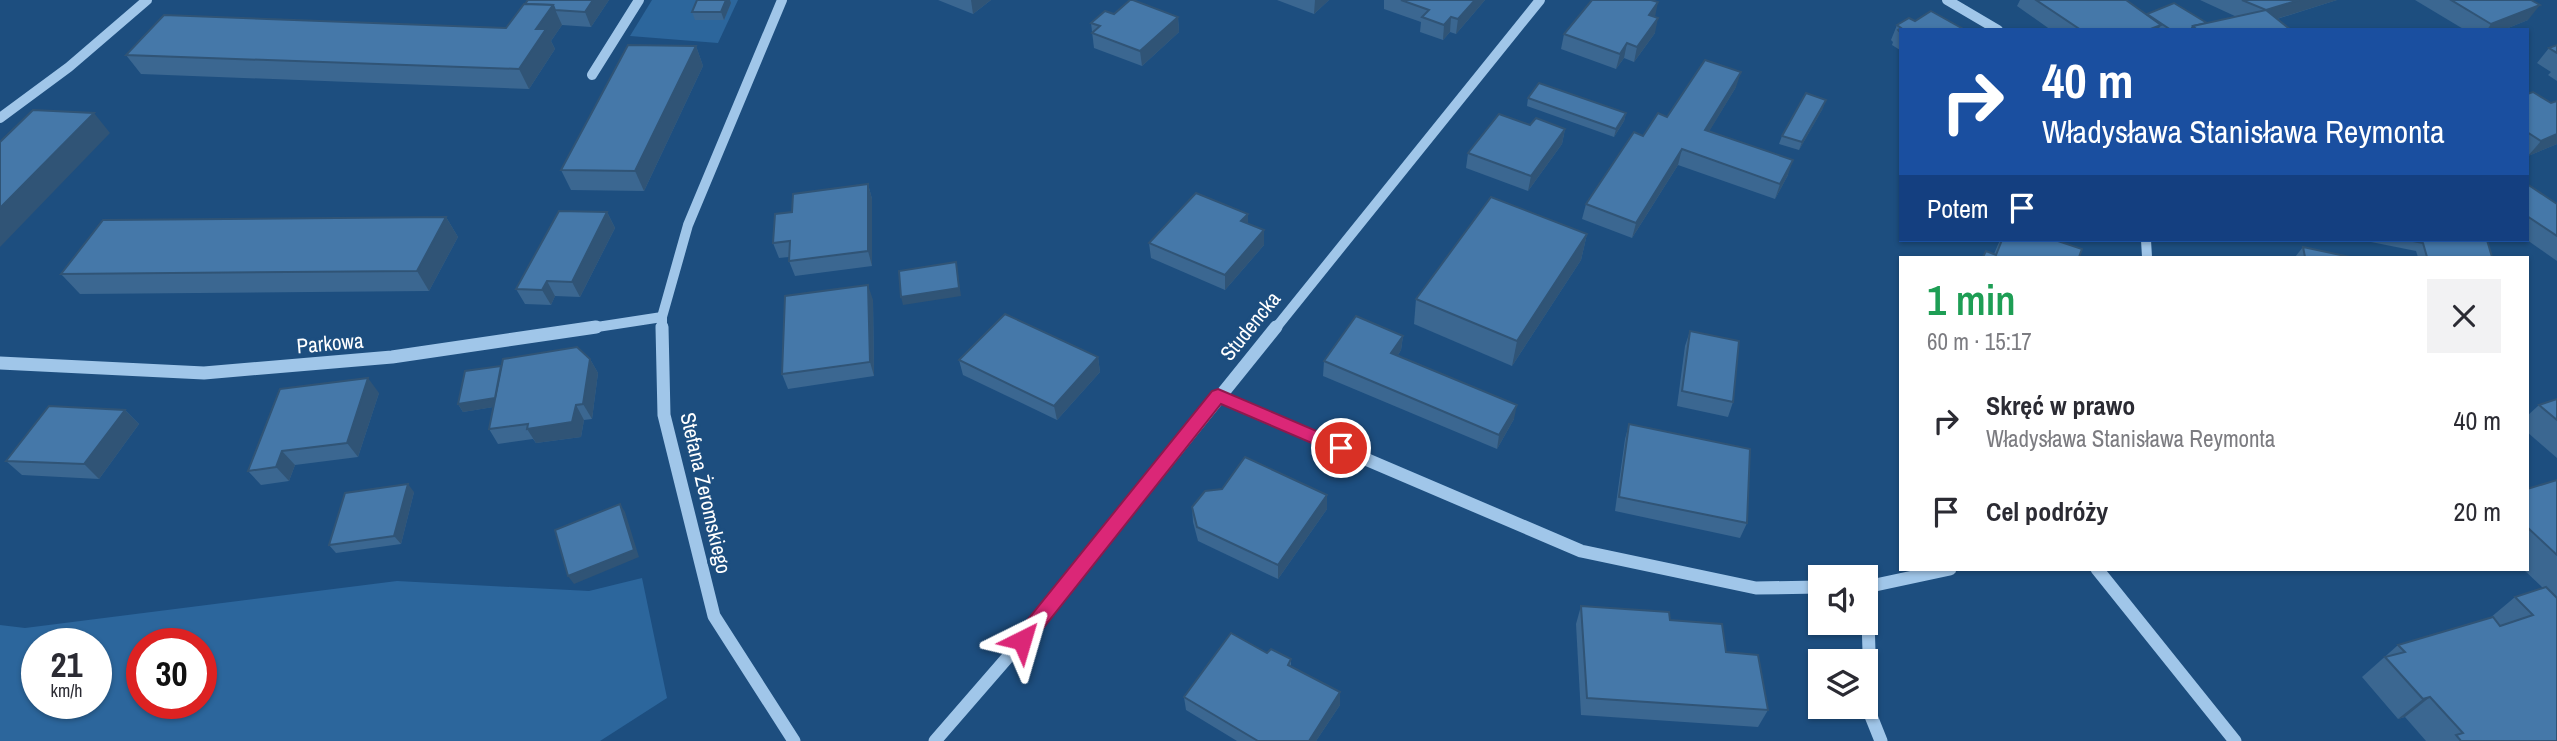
<!DOCTYPE html>
<html lang="pl">
<meta charset="utf-8">
<style>
:root{--surface:#fff;--page:#f2f2f3;--text:#2b2b33;--muted:#7c7c81}
body{margin:0;font-family:"Archivo Narrow",sans-serif;background:var(--page);color:var(--text);height:100vh;display:flex;flex-direction:column;font-size:26px;white-space:nowrap}
*{box-sizing:border-box;margin:0}
p{font-size:23px;color:var(--muted)}
.icon{flex:none;width:38px;height:38px;fill:none;stroke:currentColor;stroke-width:2;stroke-linecap:round;stroke-linejoin:round}
.map{position:relative;flex:1;overflow:hidden}
.sheet{position:absolute;left:1899px;top:256px;width:630px;height:315px;display:flex;flex-direction:column;background:var(--surface);border-radius:0px;box-shadow:0 2px 5px #0004}
.sheet>*{flex:none}
.banner{position:absolute;left:1899px;top:28px;width:630px;height:214px;border-radius:0px;box-shadow:0 2px 5px #0004;background:#1a4fa0;color:#fff;overflow:hidden}
.tools{position:absolute;left:1808px;top:565px;display:grid;gap:14px}
.tools a{display:grid;place-items:center;width:70px;height:70px;border-radius:0px;background:var(--surface);box-shadow:0 2px 5px #0004;font-size:35px}
.speed{position:absolute;left:21px;top:628px;display:flex;gap:14px;font-size:35px;font-weight:700;text-align:center}
.speed>*{display:grid;place-content:center;width:91px;height:91px;border-radius:50%;background:var(--surface);box-shadow:0 2px 5px #0004;line-height:1}
.speed small{font-size:18px;font-weight:400}
.speed .limit{border:10px solid #d22;background:#fff;color:#111}
.pin{position:absolute;display:grid;place-items:center;width:60px;height:60px;color:#fff;margin:-30px;border:4px solid #fff;border-radius:50%;box-shadow:0 2px 7px #0007}
.me{position:absolute;width:77px;margin:-38px;rotate:40deg;stroke-linejoin:round;filter:drop-shadow(0 0 5px #0008)}
.turn{display:flex;align-items:center;gap:24px;height:147px;padding:0 28px;font-size:32px}
.turn .icon{width:91px;height:91px;stroke-width:2.5}
.turn b{display:block;font-size:49px;line-height:60px}
.then{display:flex;align-items:center;height:66px;padding:0 28px;background:#0003;gap:14px;font-size:26px}
.round{display:grid;place-items:center;flex:none;width:74px;height:74px;border-radius:0px;background:var(--page)}
.head{display:flex;align-items:center;justify-content:space-between;height:119px;padding:0 28px}
h1{font-size:42px;font-weight:600;line-height:52px;color:#1e9e55}
ul{padding:0;list-style:none}
li{display:flex;align-items:center;gap:21px;height:91px;padding:0 28px}
li div{flex:1}
li b{display:block;font-size:26px}
li em{font-style:normal}
.map>svg:first-child{display:block}
</style>
<div class="map">
<svg width="2557" height="741" viewBox="0 0 2557 741">
<rect width="100%" height="100%" fill="#1d4e7f"/>
<!-- green -->
<g fill="#2c669c" fill-rule="evenodd">
<polygon points="652,0 738,0 718,43 630,36"/>
<path d="M642,578L667,698L600,741H0V625L25,628L397,581L589,591ZM37,644H96V704H37ZM142,644H201V704H142Z"/>
</g>
<g fill="none" stroke-linecap="round" stroke-linejoin="round">
<!-- minor-far1 -->
<g stroke="#a0c6e9" stroke-width="10">
<polyline points="1947,0 1998,30"/>
<polyline points="592,75 639,0"/>
<polyline points="0,118 69,67 147,0"/>
<polyline points="2146,240 2147,257"/>
<polyline points="584,329 662,317"/>
<polyline points="662,329 662,317 688,225 782,0"/>
<polyline points="1275,329 1540,0"/>
</g>
<!-- minor -->
<g stroke="#a0c6e9" stroke-width="13">
<polyline points="662,327 664,415 714,616 794,741"/>
<polyline points="0,363 204,373 392,357 596,327"/>
<polyline points="1218,396 1581,551 1756,588 1820,587"/>
<polyline points="2097,569 2235,741"/>
<polyline points="1866,587 1950,569"/>
<polyline points="1867,587 1871,716 1881,741"/>
<polyline points="935,741 1040,620 1276,327"/>
</g>
</g>
<!-- wall -->
<g fill="#3b6791">
<polygon points="609,0 591,27 562,25 551,41 555,49 529,89 141,74 126,55 506,28 524,4"/>
<polygon points="938,0 991,0 973,14"/>
<polygon points="1277,0 1329,0 1314,14"/>
<polygon points="1384,0 1485,0 1456,34 1450,32 1443,40 1420,32 1421,22 1384,9"/>
<polygon points="2020,0 2126,0 2146,15 2207,23 2237,17 2200,0 2337,0 2277,19 2291,30 2051,30 2017,6"/>
<polygon points="2415,0 2531,0 2528,20 2503,30 2465,30"/>
<polygon points="731,3 724,20 695,20 692,12"/>
<polygon points="1114,14 1178,17 1179,32 1142,66 1094,48 1091,23"/>
<polygon points="1655,17 1655,33 1634,62 1624,58 1616,69 1561,49 1564,34"/>
<polygon points="1909,18 1900,30 1900,50 1892,45 1893,42 1891,40 1897,25"/>
<polygon points="2557,45 2557,81 2548,75 2551,72 2537,63 2549,48"/>
<polygon points="696,46 703,66 644,191 571,190 561,170"/>
<polygon points="1736,87 1709,131 1788,175 1775,199 1678,165 1632,238 1582,219 1586,204 1643,136 1667,117"/>
<polygon points="2527,94 2551,103 2557,144 2528,156 2527,155"/>
<polygon points="1528,98 1626,113 1624,121 1614,137 1527,106"/>
<polygon points="1823,108 1799,150 1779,144 1782,136"/>
<polygon points="1530,125 1565,129 1562,144 1528,191 1466,168 1468,153"/>
<polygon points="868,184 872,199 872,266 795,276 789,261 789,257 779,258 773,243 792,212"/>
<polygon points="2527,184 2557,204 2557,261 2527,240"/>
<polygon points="607,212 615,228 580,297 555,296 551,305 525,304 516,289"/>
<polygon points="1248,214 1248,224 1264,230 1264,245 1225,290 1151,258 1149,243"/>
<polygon points="446,217 458,237 429,291 80,294 61,274"/>
<polygon points="1587,234 1581,260 1512,366 1414,324 1416,299"/>
<polygon points="2000,240 2055,240 2079,257 1982,257 1986,251 1994,254"/>
<polygon points="2361,240 2487,240 2492,257 2418,257 2416,251"/>
<polygon points="2303,247 2350,257 2295,257"/>
<polygon points="873,300 874,376 788,389 782,374"/>
<polygon points="1690,331 1733,402 1728,417 1677,406 1685,346"/>
<polygon points="1403,336 1401,350 1398,355 1514,419 1497,449 1323,376 1324,361"/>
<polygon points="1098,357 1100,372 1057,420 963,375 959,360"/>
<polygon points="590,359 598,373 592,419 584,420 581,437 536,443 533,439 498,444 489,429 493,407 463,412 458,404"/>
<polygon points="379,393 358,457 295,465 289,481 261,485 248,471"/>
<polygon points="2557,399 2557,458 2527,432 2527,416 2539,405"/>
<polygon points="125,410 139,424 99,479 22,475 6,461"/>
<polygon points="1629,424 1747,523 1740,538 1615,511 1625,439"/>
<polygon points="2557,480 2557,741 2426,741 2405,717 2398,719 2362,677 2398,645 2490,618 2515,597 2543,588 2523,569 2527,569 2527,489"/>
<polygon points="414,492 401,544 336,553 329,545"/>
<polygon points="1327,495 1327,509 1278,579 1198,541 1193,522 1192,507"/>
<polygon points="1581,606 1670,620 1726,652 1768,710 1758,727 1581,715 1576,624"/>
<polygon points="1267,653 1291,659 1291,667 1340,705 1316,741 1237,741 1186,710 1184,697"/>
</g>
<!-- shaded-wall -->
<g fill="#305476">
<polygon points="593,0 609,0 591,27 585,12"/>
<polygon points="726,0 730,0 731,3 724,20 721,12"/>
<polygon points="971,0 991,0 973,14"/>
<polygon points="1315,0 1329,0 1314,14"/>
<polygon points="1475,0 1485,0 1456,34 1458,19"/>
<polygon points="2299,0 2337,0 2257,25 2266,10"/>
<polygon points="1658,2 1655,17 1649,15"/>
<polygon points="553,5 562,25 551,41 555,49 529,89 519,69 536,29"/>
<polygon points="2540,5 2528,20 2503,30 2487,30 2491,24"/>
<polygon points="1178,17 1179,32 1142,66 1140,51"/>
<polygon points="1451,17 1450,32 1443,40 1444,25"/>
<polygon points="1658,18 1655,33 1634,62 1637,47"/>
<polygon points="2161,25 2158,30 2148,30"/>
<polygon points="1627,43 1624,58 1616,69 1620,54"/>
<polygon points="696,46 703,66 644,191 635,171"/>
<polygon points="1741,72 1736,87 1701,145 1705,130"/>
<polygon points="1826,100 1823,108 1799,150 1802,142"/>
<polygon points="94,113 110,133 0,247 0,208"/>
<polygon points="1626,113 1624,121 1614,137 1616,129"/>
<polygon points="1565,129 1562,144 1528,191 1531,176"/>
<polygon points="2557,134 2557,144 2528,156 2541,141"/>
<polygon points="1682,149 1678,165 1632,238 1636,223"/>
<polygon points="1793,160 1788,175 1775,199 1780,184"/>
<polygon points="868,184 872,199 872,266 868,251"/>
<polygon points="607,212 615,228 580,297 572,282"/>
<polygon points="1248,214 1248,229 1241,221"/>
<polygon points="446,217 458,237 429,291 417,271"/>
<polygon points="1264,230 1264,245 1225,290 1225,275"/>
<polygon points="1587,234 1581,260 1512,366 1517,341"/>
<polygon points="956,262 961,296 903,305 901,297"/>
<polygon points="547,281 555,296 551,305 542,290"/>
<polygon points="868,285 873,300 874,376 870,362"/>
<polygon points="1403,336 1401,350 1390,368 1391,353"/>
<polygon points="1098,357 1100,372 1057,420 1054,406"/>
<polygon points="590,359 598,373 592,419 583,404"/>
<polygon points="368,378 379,393 358,457 347,443"/>
<polygon points="501,397 506,405 463,412 458,404"/>
<polygon points="576,405 584,420 581,437 536,443 527,429"/>
<polygon points="1517,405 1514,419 1497,449 1499,435"/>
<polygon points="125,410 139,424 99,479 84,464"/>
<polygon points="282,451 295,465 289,481 276,467"/>
<polygon points="408,484 414,492 401,544 394,536"/>
<polygon points="1327,495 1327,509 1278,579 1278,565"/>
<polygon points="620,504 625,512 639,557 574,584 568,576"/>
<polygon points="1340,692 1340,705 1316,741 1309,741"/>
<polygon points="2430,697 2405,717 2398,719 2423,699"/>
</g>
<!-- building -->
<g fill="#4578a9" stroke="#305476" stroke-width="2">
<polygon points="528,0 593,0 585,12 555,10 553,5 525,4"/>
<polygon points="697,0 726,0 721,12 692,12"/>
<polygon points="1130,0 1133,0 1178,17 1140,51 1092,33 1100,26 1091,23 1105,11 1114,14"/>
<polygon points="1401,0 1475,0 1458,19 1451,17 1444,25 1422,17 1429,10"/>
<polygon points="1592,0 1651,0 1658,2 1649,15 1658,18 1637,47 1627,43 1620,54 1564,34"/>
<polygon points="2036,0 2126,0 2161,25 2148,30 2081,30"/>
<polygon points="2242,0 2299,0 2266,10"/>
<polygon points="2451,0 2531,0 2540,5 2491,24"/>
<polygon points="2174,3 2207,23 2193,26 2191,30 2171,30 2147,14"/>
<polygon points="524,4 553,5 536,29 546,29 519,69 126,55 164,15 506,28"/>
<polygon points="2266,10 2291,30 2197,30 2193,26"/>
<polygon points="1931,11 1965,30 1900,30 1900,32 1898,30 1901,28 1897,25 1909,18 1915,21"/>
<polygon points="628,45 696,46 635,171 561,170"/>
<polygon points="2557,45 2557,53 2549,48"/>
<polygon points="1705,60 1741,72 1705,130 1793,160 1780,184 1682,149 1636,223 1586,204 1634,132 1643,136 1658,113 1667,117"/>
<polygon points="1539,83 1626,113 1616,129 1528,98"/>
<polygon points="2533,92 2551,103 2557,101 2557,134 2541,141 2527,132 2527,94"/>
<polygon points="1806,93 1826,100 1802,142 1782,136"/>
<polygon points="33,110 94,113 0,208 0,142"/>
<polygon points="1499,114 1530,125 1536,118 1565,129 1531,176 1468,153"/>
<polygon points="868,184 868,251 789,261 790,241 773,243 775,214 792,212 793,194"/>
<polygon points="2527,184 2557,204 2557,236 2527,216"/>
<polygon points="1196,193 1248,214 1241,221 1264,230 1225,275 1149,243"/>
<polygon points="1491,197 1587,234 1517,341 1416,299"/>
<polygon points="559,211 607,212 572,282 547,281 542,290 516,289"/>
<polygon points="446,217 417,271 61,274 103,220"/>
<polygon points="2002,240 2055,240 2082,249 2079,257 1983,257 1986,251 1996,255"/>
<polygon points="2408,240 2487,240 2492,257 2427,257 2423,243"/>
<polygon points="2303,247 2350,257 2305,257"/>
<polygon points="956,262 959,288 901,297 899,271"/>
<polygon points="868,285 870,362 782,374 785,296"/>
<polygon points="1005,314 1098,357 1054,406 959,360"/>
<polygon points="1356,316 1403,336 1391,353 1517,405 1499,435 1324,361"/>
<polygon points="1690,331 1739,341 1733,402 1682,391"/>
<polygon points="577,347 590,359 583,404 576,405 572,422 527,429 528,424 489,429 503,359"/>
<polygon points="501,366 495,398 458,404 465,371"/>
<polygon points="368,378 347,443 282,451 276,467 248,471 280,389"/>
<polygon points="2557,399 2557,420 2539,405"/>
<polygon points="49,406 125,410 84,464 6,461"/>
<polygon points="1629,424 1750,449 1747,523 1619,497"/>
<polygon points="1245,457 1327,495 1278,565 1197,527 1192,507 1205,491 1222,489"/>
<polygon points="2557,480 2557,555 2527,527 2527,489"/>
<polygon points="408,484 394,536 329,545 345,493"/>
<polygon points="620,504 634,550 568,576 555,530"/>
<polygon points="2546,587 2557,598 2557,741 2461,741 2456,735 2463,733 2430,697 2423,699 2385,657 2405,652 2398,645 2493,617 2500,626 2533,615 2515,597"/>
<polygon points="1581,606 1669,612 1670,620 1722,624 1726,652 1758,655 1768,710 1587,698"/>
<polygon points="1231,633 1267,653 1271,649 1291,659 1288,665 1340,692 1309,741 1258,741 1184,697"/>
</g>
<!-- route -->
<polygon fill="#db2777" stroke="#8e194d" stroke-width="2" points="1218,389 1347,444 1350,448 1347,453 1335,453 1221,404 1029,646 1016,646 1013,640 1016,634 1212,391"/>
<g text-anchor="middle" dominant-baseline="central" stroke-width="6" stroke-linejoin="round" paint-order="stroke">
<!-- street labels -->
<g font-size="21" fill="#fff" stroke="#1d4e7f">
<text transform="translate(1250 326) rotate(-51)">Studencka</text>
<text transform="translate(330 343) rotate(-5)">Parkowa</text>
<text transform="translate(706 493) rotate(77)">Stefana Żeromskiego</text>
</g>
</g>
</svg>
<div class="tools">
<a><svg class="icon" aria-label="sound" viewBox="0 0 24 24"><path d="M4 9h4l5-4v14l-5-4H4zM17 9q2 3 0 6"/></svg></a>
<a><svg class="icon" aria-label="layers" viewBox="0 0 24 24"><path d="M12 4l9 5-9 5-9-5zM3 14l9 5 9-5"/></svg></a>
</div>
<div class="speed"><div>21<small>km/h</small></div><div class="limit">30</div></div>
<div class="pin" style="left:1341px;top:448px;background:#d93025"><svg class="icon" aria-label="arrive" viewBox="0 0 24 24"><path d="M6 21V4h12l-3 4 3 4H6"/></svg></div>
<svg class="me" style="left:1022px;top:640px" viewBox="-20 -20 40 40"><path d="M0-17L14 15 0 8-14 15z" fill="#db2777" stroke="#fff" stroke-width="4"/></svg>
<div class="banner">
<div class="turn"><svg class="icon" aria-label="right" viewBox="0 0 24 24"><path d="M7 20v-9h11M14 6l5 5-5 5"/></svg><div><b>40 m</b>Władysława Stanisława Reymonta</div></div>
<div class="then">Potem<svg class="icon" aria-label="arrive" viewBox="0 0 24 24"><path d="M6 21V4h12l-3 4 3 4H6"/></svg></div>
</div>
<section class="sheet">
<div class="head"><div><h1>1 min</h1><p>60 m · 15:17</p></div><a class="round"><svg class="icon" aria-label="close" viewBox="0 0 24 24"><path d="M6 6l12 12M18 6L6 18"/></svg></a></div>
<ul>
<li><svg class="icon" aria-label="right" viewBox="0 0 24 24"><path d="M7 20v-9h11M14 6l5 5-5 5"/></svg><div><b>Skręć w prawo</b><p>Władysława Stanisława Reymonta</p></div><em>40 m</em></li>
<li><svg class="icon" aria-label="arrive" viewBox="0 0 24 24"><path d="M6 21V4h12l-3 4 3 4H6"/></svg><div><b>Cel podróży</b></div><em>20 m</em></li>
</ul>
</section>
</div>
